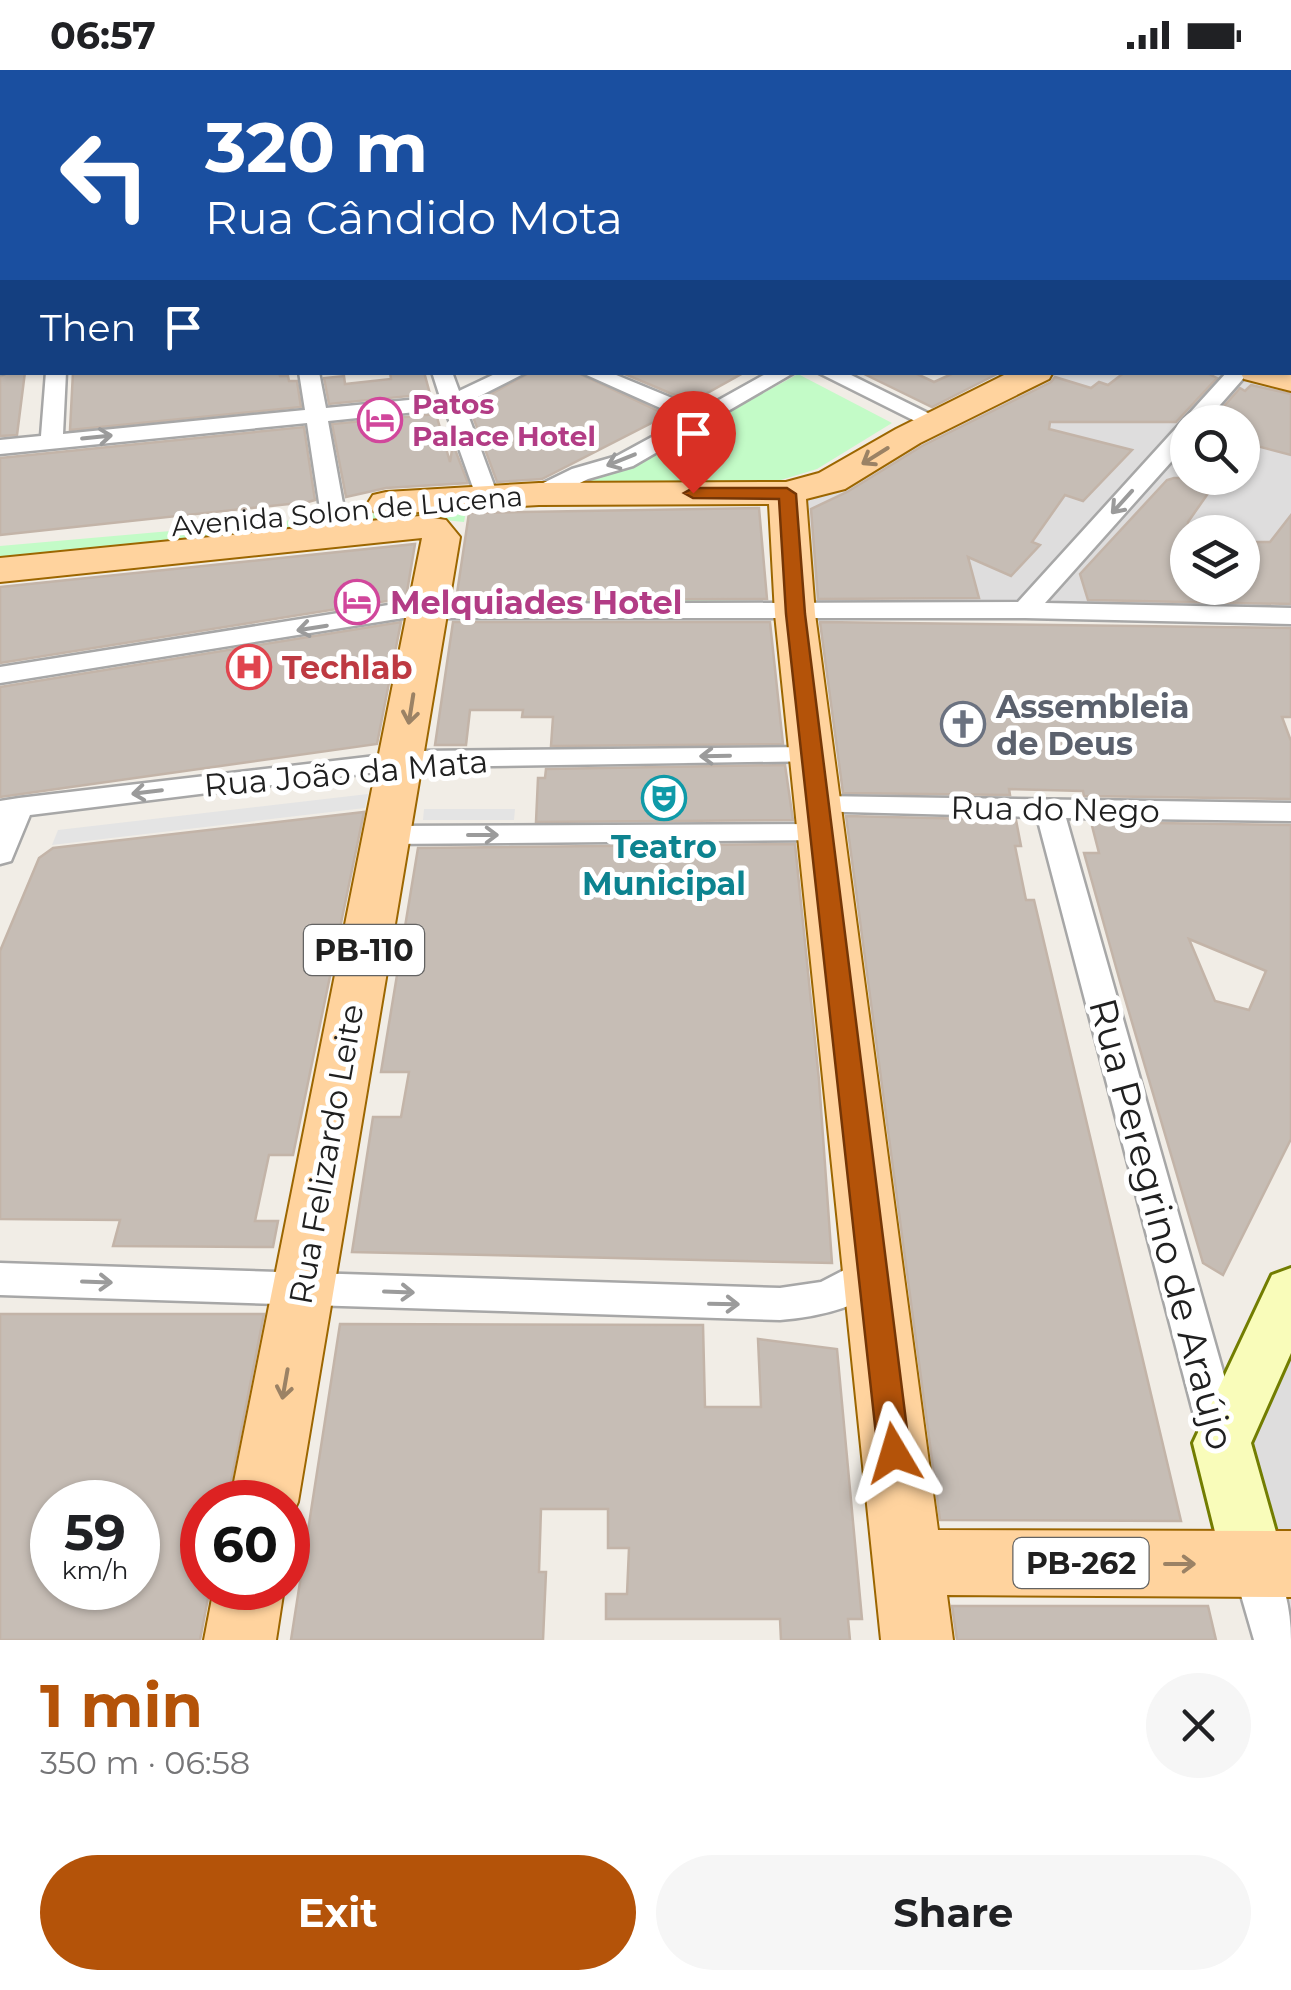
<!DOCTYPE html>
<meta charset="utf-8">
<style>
:root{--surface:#fff;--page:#f6f6f6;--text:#202124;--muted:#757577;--accent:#b45309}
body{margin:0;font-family:Montserrat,sans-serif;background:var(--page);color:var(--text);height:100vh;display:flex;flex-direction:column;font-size:38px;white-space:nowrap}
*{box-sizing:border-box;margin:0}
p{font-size:32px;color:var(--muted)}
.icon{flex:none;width:55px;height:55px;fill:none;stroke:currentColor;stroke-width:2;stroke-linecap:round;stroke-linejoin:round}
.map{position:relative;height:1570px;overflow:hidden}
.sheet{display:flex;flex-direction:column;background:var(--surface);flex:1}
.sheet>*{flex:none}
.banner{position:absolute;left:0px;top:0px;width:1292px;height:305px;box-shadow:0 2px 8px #0004;background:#1a4fa0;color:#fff;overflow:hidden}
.fabs{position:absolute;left:1170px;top:335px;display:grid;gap:20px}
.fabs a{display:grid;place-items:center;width:90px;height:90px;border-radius:50%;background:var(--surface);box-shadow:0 2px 8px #0004;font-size:50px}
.speed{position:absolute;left:30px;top:1410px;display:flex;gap:20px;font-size:50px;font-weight:700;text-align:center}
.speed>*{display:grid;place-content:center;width:130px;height:130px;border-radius:50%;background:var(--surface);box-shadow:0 2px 8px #0004;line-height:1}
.speed small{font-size:25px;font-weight:400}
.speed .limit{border:15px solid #d22;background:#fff;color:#111}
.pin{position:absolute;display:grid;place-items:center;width:85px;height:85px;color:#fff;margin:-102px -42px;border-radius:50% 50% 50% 0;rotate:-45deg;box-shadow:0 0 10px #0007}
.pin .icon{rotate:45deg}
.me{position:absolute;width:110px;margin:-55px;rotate:353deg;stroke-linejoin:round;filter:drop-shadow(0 0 8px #0008)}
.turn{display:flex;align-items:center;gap:35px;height:210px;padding:0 40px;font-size:45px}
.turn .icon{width:130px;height:130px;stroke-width:2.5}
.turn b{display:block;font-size:70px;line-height:85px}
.then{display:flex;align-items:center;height:95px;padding:0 40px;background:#0003;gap:20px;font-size:38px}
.round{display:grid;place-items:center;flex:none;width:105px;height:105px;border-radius:52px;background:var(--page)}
.overview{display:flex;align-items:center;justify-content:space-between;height:170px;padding:0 40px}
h1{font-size:60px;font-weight:700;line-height:75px;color:var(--accent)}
.button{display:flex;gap:20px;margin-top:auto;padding:20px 40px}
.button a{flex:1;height:115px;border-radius:60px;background:var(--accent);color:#fff;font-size:40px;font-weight:700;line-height:115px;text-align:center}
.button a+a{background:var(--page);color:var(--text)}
.status{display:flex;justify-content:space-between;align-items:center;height:70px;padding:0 50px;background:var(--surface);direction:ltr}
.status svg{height:28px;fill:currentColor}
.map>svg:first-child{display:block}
</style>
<div class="status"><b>06:57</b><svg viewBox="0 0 49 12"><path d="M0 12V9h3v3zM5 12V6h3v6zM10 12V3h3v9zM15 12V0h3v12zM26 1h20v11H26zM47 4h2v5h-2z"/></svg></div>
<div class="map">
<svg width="1291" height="1570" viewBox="0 0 1291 1570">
<rect width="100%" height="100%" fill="#f1ede6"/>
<!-- residential -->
<g fill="#dedddd" fill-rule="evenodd">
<path d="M1222,302L1291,319V541L803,538L795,428L832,418L1057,303ZM1188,352H1242V408H1188ZM1188,462H1242V518H1188Z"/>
<polygon points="1291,1226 1291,1570 1222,1373"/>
</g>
<!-- park -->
<g fill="#c3fbc7">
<polygon points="798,304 892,353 817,399 761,416 565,414 588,403 622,400"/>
<polygon points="454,436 467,436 464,452 425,448 0,495 0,476"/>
<polygon points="478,527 758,531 758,541 458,538"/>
</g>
<!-- parking -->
<g fill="#e4e4e4">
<polygon points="368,724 365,738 52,775 58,760"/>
<polygon points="424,739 515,739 514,750 423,750"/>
</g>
<!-- building -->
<g fill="#c6bdb5" stroke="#c3b4a8" stroke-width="2.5" fill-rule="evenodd">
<polygon points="10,302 25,302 17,365 0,366 0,307"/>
<polygon points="73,302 279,302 280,306 288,306 289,311 297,311 301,337 70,360"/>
<polygon points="390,302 424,302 430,324 329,334 324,308 344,306 345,314 391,309"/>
<polygon points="531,302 576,302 667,345 542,409 497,412 469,336"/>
<polygon points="620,302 745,302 691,332"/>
<polygon points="860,302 913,302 934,312 956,302 1001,302 932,337"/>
<polygon points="1125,302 1205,302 1217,308 1176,352 1050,352 1049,359 1132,380 1083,431 1065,425 1032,472 1040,475 1011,506 968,487 979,528 818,529 811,439 847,422 922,376 1051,312 1055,307 1091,318 1099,312 1108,315"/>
<polygon points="1251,315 1291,324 1291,385 1242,372 1242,352 1210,352 1240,318 1245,321"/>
<polygon points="436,344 450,392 453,374 468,413 386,418 346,427 332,354"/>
<polygon points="304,357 315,430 308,432 0,465 0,388"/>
<polygon points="1174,408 1203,408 1195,418 1209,422 1188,452 1188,518 1242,518 1242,472 1270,472 1291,445 1291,534 1088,530 1080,504 1167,410"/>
<polygon points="759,438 767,529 456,530 469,443"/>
<polygon points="415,474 406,528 0,593 0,517"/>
<polygon points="401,552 377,674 0,727 0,617"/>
<polygon points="453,552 770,552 783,674 551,676 553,647 522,647 523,640 470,640 466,675 435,675"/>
<polygon points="820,552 1291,558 1291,647 1282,647 1291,671 1291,729 1084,726 1083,721 1009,719 1010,725 843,723"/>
<polygon points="785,695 793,750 536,752 538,708 545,708 546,699"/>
<polygon points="364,742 293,1085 269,1085 255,1151 278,1151 273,1177 113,1176 120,1150 0,1149 0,881 39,788 53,778"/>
<polygon points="846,746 1016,750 1021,776 1015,776 1026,830 1034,830 1181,1451 940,1450"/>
<path d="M1091,752L1291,755V1069L1223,1205L1203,1193L1121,915L1084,783H1099ZM1189,869L1266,901L1249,940L1215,931Z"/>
<polygon points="795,774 819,1010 832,1193 352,1182 373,1047 401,1047 409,1002 381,1002 418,778"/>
<path d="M0,1244H264L227,1432H202V1518H210L200,1570H0ZM52,1432H138V1518H52Z"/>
<polygon points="340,1254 703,1255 705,1337 761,1337 758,1269 837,1279 862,1549 848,1549 850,1570 781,1570 780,1549 606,1549 606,1524 627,1524 629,1478 608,1478 608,1439 541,1439 539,1502 546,1502 543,1570 291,1570"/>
<polygon points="952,1536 1208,1536 1216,1570 957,1570"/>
</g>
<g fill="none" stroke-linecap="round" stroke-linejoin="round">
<defs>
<g id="minor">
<rect x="126" y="0" width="14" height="2"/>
<polygon points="249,0 263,0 264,2 250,2"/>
<rect x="0" y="159" width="2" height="11"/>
<polygon points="0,291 2,302 7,302 0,304"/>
<polygon points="46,302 66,302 63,364 305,340 299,302 319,302 326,338 440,327 432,302 452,302 459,321 499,302 527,302 464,334 498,426 495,431 487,433 476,426 445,339 328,351 344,439 332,446 320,439 307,353 0,384 0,370 41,366"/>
<polygon points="580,302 609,302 701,340 769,302 795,302 633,396 588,409 547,429 531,429 528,424 531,419 572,399 617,386 685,349"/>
<polygon points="817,302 845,302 948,353 937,359 929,358"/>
<polygon points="1227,302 1249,302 1205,352 1188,352 1188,373 1045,533 1291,538 1291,554 1025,548 403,548 0,613 0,597 426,529 437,534 1018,532"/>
<polygon points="812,677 822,679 826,685 822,691 418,697 30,745 11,791 0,794 0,731 19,728 418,681"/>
<polygon points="818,726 1291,733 1291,751 1066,748 1243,1372 1237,1385 1222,1390 1207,1385 1201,1372 1037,747 808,741 803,735 808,729"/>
<polygon points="821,754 831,756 836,763 831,770 386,774 376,772 371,765 376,758 386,756"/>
<path d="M873,1185L886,1190L892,1201C874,1237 816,1247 780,1250L0,1225V1193L780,1218L821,1212Z"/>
<path d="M1254,1473L1270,1479C1283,1509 1291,1538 1291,1570H1254L1232,1494L1238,1479Z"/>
</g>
<polygon id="tertiary" points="591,0 618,0 619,2 593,2"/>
<polygon id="secondary" points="1291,1198 1291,1283 1251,1373 1285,1494 1276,1515 1254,1523 1232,1515 1223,1494 1193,1373 1272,1205"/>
<g id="primary">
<polygon points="1291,301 1291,321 1244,309 1240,302"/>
<polygon points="1010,302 1053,302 1049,309 920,373 845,419 806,429 815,544 938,1460 1291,1461 1291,1527 947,1525 953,1570 881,1570 775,544 769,434 539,435 386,444 373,441 368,433 373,425 386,422 539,413 786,412 819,403 896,359"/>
<polygon points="420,446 446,450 460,467 298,1432 288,1454 288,1432 230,1432 422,468 0,512 0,488"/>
<polygon points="214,1518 284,1518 276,1570 204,1570"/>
</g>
</defs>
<!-- minor casing -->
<use href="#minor" stroke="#a7a7a7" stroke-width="5"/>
<!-- tertiary casing -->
<use href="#tertiary" stroke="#a7a7a7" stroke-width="4"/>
<!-- secondary casing -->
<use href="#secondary" stroke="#727d01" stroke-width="6"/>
<!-- primary casing -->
<use href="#primary" stroke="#9c6600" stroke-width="4"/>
<!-- minor -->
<use href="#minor" fill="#fff" fill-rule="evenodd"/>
<!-- tertiary -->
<use href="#tertiary" fill="#fff" fill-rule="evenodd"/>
<!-- secondary -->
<use href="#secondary" fill="#f9fcba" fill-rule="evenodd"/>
<!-- primary -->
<use href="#primary" fill="#ffd39e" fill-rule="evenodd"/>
</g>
<!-- one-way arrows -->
<defs><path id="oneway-shaft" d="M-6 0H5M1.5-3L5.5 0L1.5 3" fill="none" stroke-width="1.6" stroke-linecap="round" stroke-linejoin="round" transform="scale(2.5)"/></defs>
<g stroke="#9b9b9b">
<use href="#oneway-shaft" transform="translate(97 367) rotate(-6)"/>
<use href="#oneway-shaft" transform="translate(621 390) rotate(158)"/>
<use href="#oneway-shaft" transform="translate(1122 432) rotate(132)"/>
<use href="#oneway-shaft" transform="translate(312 558) rotate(171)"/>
<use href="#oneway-shaft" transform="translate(715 686) rotate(179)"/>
<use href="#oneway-shaft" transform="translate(147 722) rotate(173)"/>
<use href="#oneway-shaft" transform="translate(483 765)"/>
<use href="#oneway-shaft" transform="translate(97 1212) rotate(2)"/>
<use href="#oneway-shaft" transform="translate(399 1222) rotate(2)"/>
<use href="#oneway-shaft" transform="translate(724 1234) rotate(1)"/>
</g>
<g stroke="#9b8265">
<use href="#oneway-shaft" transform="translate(875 386) rotate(148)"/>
<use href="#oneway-shaft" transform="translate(411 639) rotate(99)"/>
<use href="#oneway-shaft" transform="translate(285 1314) rotate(100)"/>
<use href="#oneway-shaft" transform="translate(1180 1494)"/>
</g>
<!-- route -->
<polygon fill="#b45309" stroke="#753606" stroke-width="2.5" points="787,418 796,424 805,544 910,1383 905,1393 894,1397 883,1393 878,1383 786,544 779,429 693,428 684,423 693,418"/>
<!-- icons -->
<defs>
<symbol id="hotel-ring" viewBox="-11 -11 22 22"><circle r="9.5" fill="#fff" stroke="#d1479c" stroke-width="1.5"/><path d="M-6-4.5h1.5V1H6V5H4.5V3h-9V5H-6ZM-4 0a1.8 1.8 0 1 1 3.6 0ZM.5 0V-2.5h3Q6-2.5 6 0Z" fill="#d1479c"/></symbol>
<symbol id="hospital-ring" viewBox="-11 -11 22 22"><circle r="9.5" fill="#fff" stroke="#e0444e" stroke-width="1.5"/><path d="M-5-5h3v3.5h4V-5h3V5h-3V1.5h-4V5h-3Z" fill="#e0444e"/></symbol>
<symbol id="church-ring" viewBox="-11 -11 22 22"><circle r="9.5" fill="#fff" stroke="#6b7280" stroke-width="1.5"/><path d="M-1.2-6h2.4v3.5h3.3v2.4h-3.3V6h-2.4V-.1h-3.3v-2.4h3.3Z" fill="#6b7280"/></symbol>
<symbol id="theatre-ring" viewBox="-11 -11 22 22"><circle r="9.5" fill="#fff" stroke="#0f9aa8" stroke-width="1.5"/><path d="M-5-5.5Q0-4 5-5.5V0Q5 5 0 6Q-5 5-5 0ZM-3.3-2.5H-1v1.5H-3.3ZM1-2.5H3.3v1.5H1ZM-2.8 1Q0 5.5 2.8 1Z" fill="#0f9aa8"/></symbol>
</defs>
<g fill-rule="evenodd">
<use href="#hotel-ring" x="355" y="325" width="50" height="50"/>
<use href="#hotel-ring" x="332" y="507" width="50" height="50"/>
<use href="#hospital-ring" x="224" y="572" width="50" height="50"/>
<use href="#church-ring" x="938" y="629" width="50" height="50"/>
<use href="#theatre-ring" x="639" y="703" width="50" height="50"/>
</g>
<g text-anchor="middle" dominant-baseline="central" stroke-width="10" stroke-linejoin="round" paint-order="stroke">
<!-- far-hotel labels -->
<g font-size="28" font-weight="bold" fill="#b23c85" stroke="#fff" text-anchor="start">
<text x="412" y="334">Patos<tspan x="412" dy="32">Palace Hotel</tspan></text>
</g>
<!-- far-street labels -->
<g font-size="28" fill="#202020" stroke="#fff">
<text transform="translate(347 441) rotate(-5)">Avenida Solon de Lucena</text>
</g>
<!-- shield labels -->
<g fill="#fff" stroke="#636363" stroke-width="2.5">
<rect x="304" y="855" width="120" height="50" rx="8"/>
<rect x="1013.5" y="1468" width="135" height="50" rx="8"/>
</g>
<g font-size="30" font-weight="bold" fill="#202020">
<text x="364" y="880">PB-110</text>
<text x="1081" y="1493">PB-262</text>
</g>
<!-- hotel labels -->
<g font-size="32" font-weight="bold" fill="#b23c85" stroke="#fff" text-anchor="start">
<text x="390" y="532">Melquiades Hotel</text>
</g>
<!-- health labels -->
<g font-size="32" font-weight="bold" fill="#be3a42" stroke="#fff" text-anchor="start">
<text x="282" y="597">Techlab</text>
</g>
<!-- worship labels -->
<g font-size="32" font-weight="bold" fill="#5b616d" stroke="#fff" text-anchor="start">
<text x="996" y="636">Assembleia<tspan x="996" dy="37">de Deus</tspan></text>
</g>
<!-- street labels -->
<g font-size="32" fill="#202020" stroke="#fff">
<text transform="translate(346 703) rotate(-5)">Rua João da Mata</text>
<text transform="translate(1055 739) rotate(1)">Rua do Nego</text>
<text transform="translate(326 1084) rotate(-80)">Rua Felizardo Leite</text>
</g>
<!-- culture labels -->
<g font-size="32" font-weight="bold" fill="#0d838f" stroke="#fff">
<text x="664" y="776">Teatro<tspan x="664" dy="37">Municipal</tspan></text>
</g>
<!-- near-street labels -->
<g font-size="38" fill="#202020" stroke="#fff">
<text transform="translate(1162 1154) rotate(75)">Rua Peregrino de Araújo</text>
</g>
</g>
</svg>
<div class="fabs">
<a><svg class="icon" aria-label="search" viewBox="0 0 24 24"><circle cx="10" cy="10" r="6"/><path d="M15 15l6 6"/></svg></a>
<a><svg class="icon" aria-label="layers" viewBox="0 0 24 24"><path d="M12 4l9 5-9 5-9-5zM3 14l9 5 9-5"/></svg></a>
</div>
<div class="speed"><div>59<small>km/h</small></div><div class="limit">60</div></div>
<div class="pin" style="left:693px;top:423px;background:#d93025"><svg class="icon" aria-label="arrive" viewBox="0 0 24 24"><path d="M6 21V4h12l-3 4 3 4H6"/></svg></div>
<svg class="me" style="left:894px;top:1383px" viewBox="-20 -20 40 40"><path d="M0-17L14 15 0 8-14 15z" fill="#b45309" stroke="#fff" stroke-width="4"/></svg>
<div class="banner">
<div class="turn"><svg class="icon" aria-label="left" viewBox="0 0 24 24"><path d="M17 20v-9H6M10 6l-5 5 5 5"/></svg><div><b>320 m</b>Rua Cândido Mota</div></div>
<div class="then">Then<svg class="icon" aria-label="arrive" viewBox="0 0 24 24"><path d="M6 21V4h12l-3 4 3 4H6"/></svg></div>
</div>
</div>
<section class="sheet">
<div class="overview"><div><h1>1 min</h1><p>350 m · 06:58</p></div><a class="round"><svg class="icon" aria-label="close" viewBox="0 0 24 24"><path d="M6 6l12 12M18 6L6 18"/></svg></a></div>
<div class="button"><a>Exit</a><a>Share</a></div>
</section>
